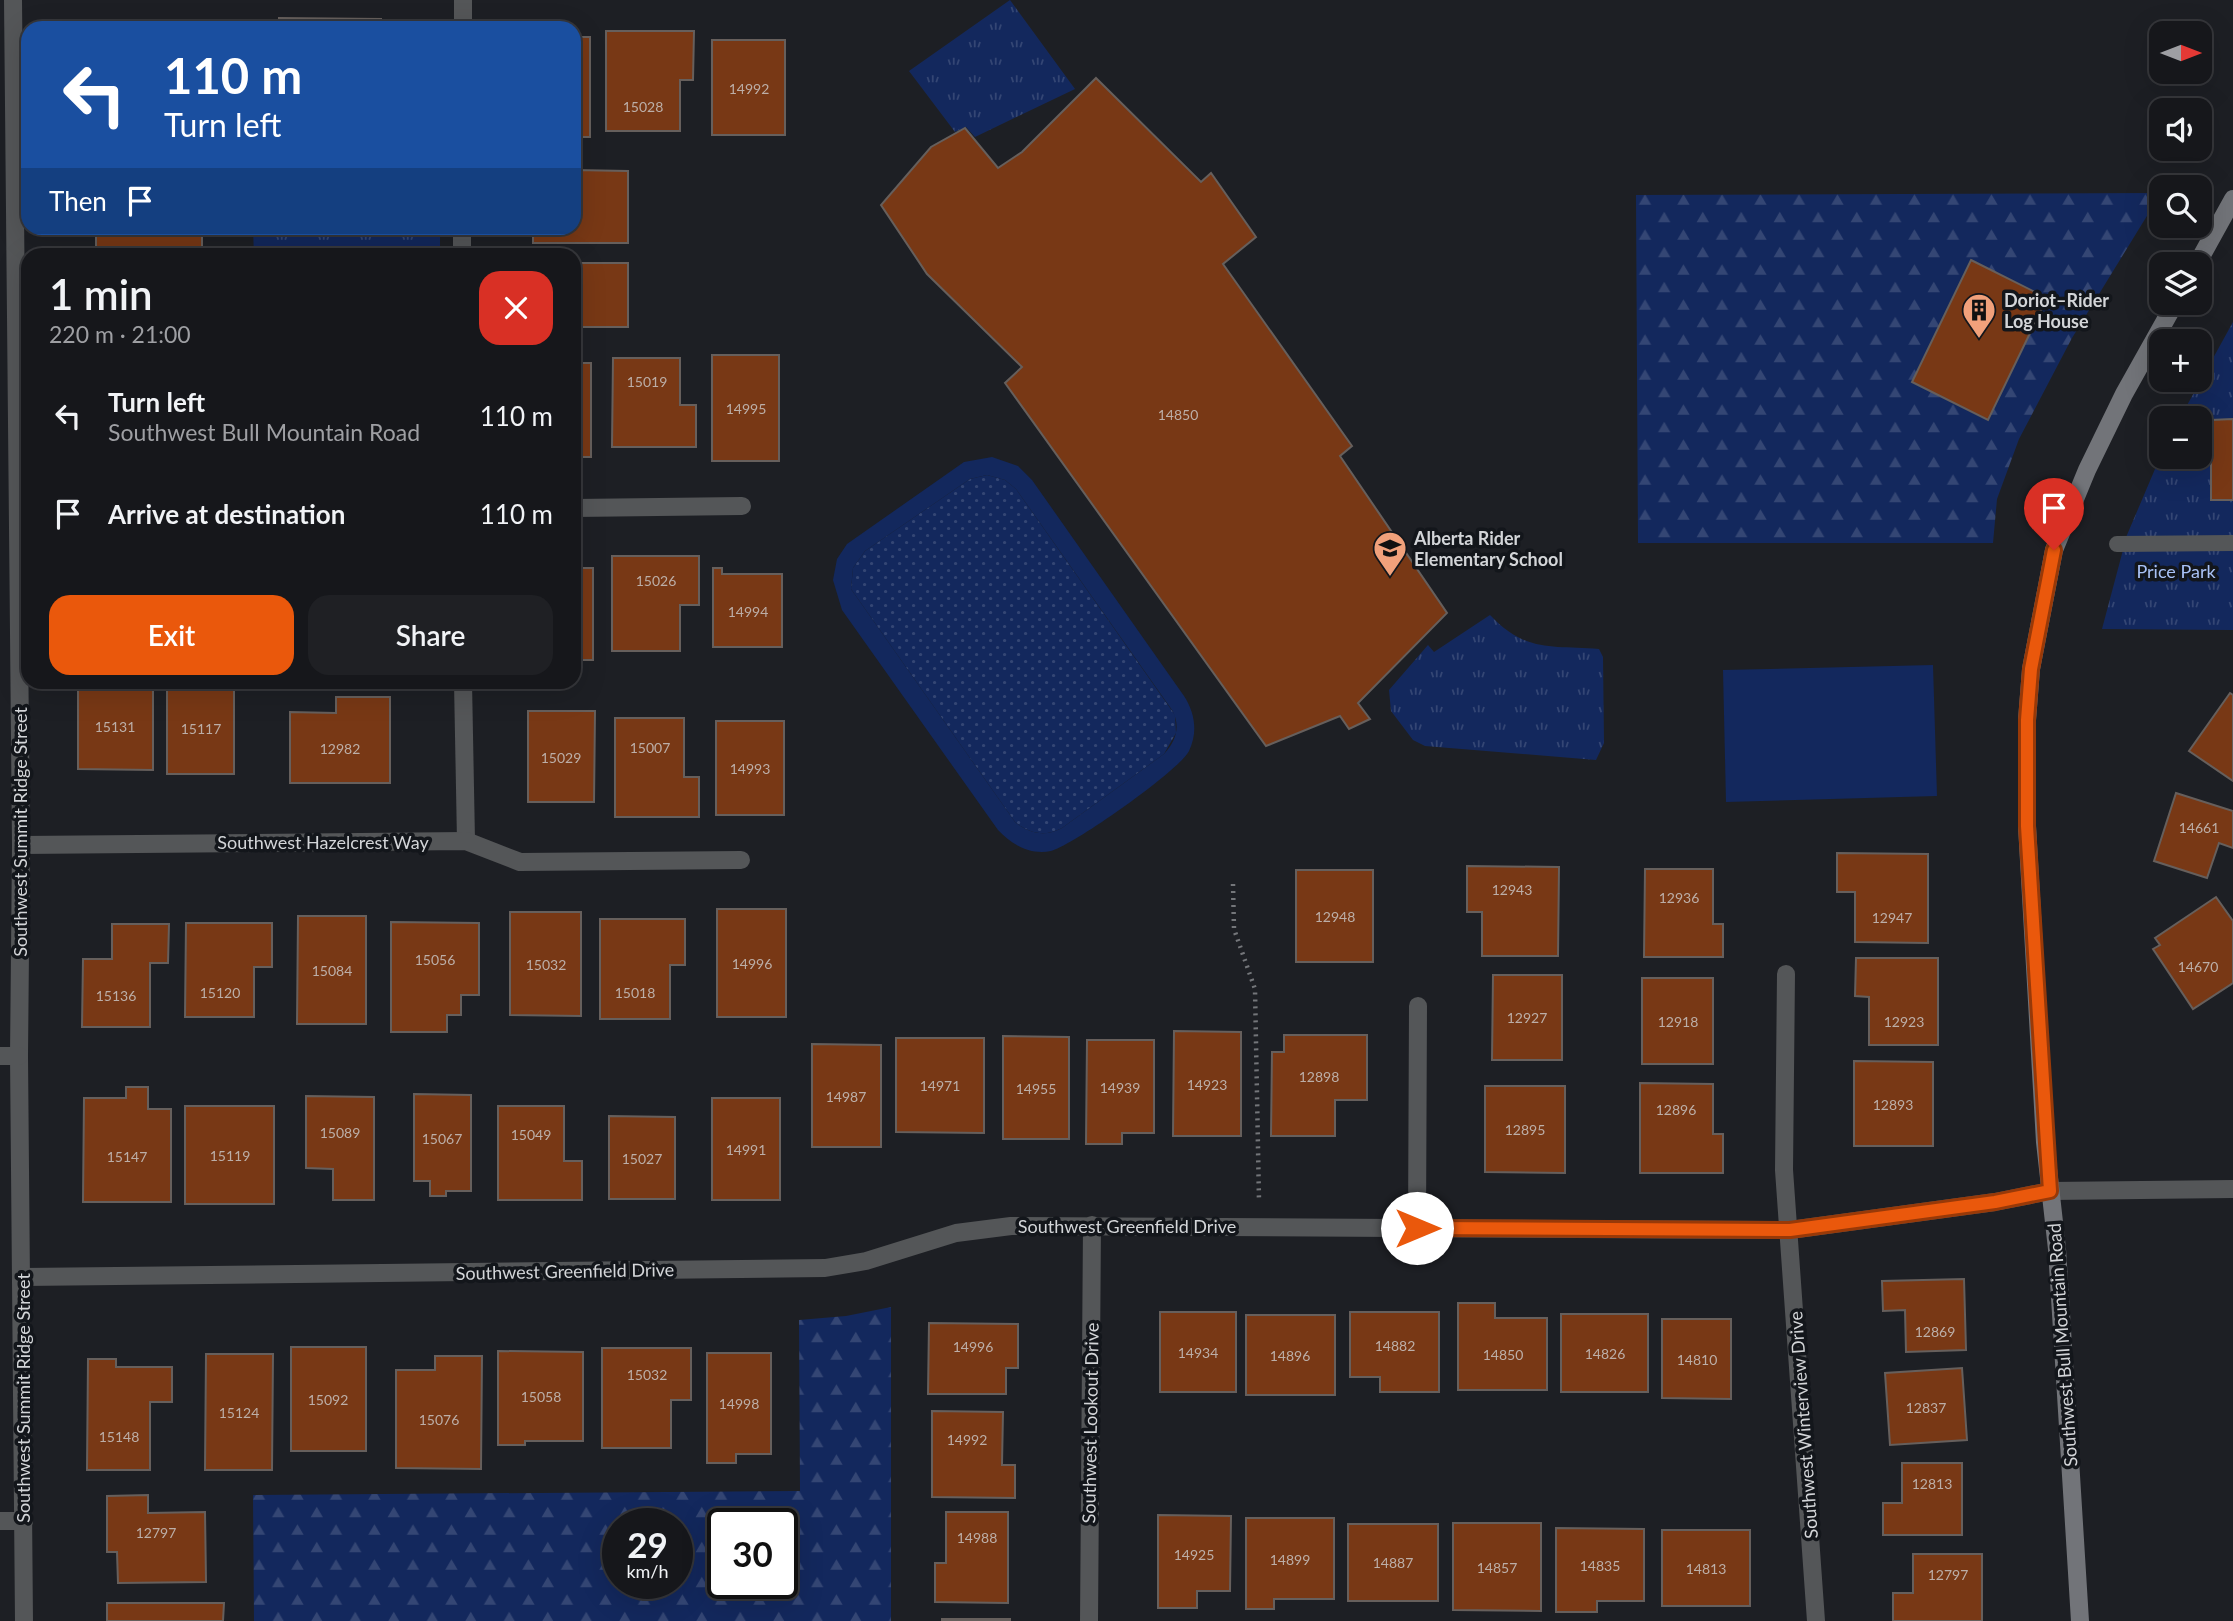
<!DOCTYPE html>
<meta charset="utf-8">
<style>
:root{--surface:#16171b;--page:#1f2024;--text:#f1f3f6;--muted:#9e9fa3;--line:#35363a;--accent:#ea580c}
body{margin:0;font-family:Lato,sans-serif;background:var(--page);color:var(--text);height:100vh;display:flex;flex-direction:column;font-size:26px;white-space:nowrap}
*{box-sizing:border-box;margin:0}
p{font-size:23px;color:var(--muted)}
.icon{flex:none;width:38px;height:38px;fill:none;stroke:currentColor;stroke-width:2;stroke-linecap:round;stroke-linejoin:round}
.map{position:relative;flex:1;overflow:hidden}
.details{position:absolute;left:21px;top:248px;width:560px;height:441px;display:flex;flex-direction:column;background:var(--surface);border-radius:21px;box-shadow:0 7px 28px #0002,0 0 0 2px var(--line)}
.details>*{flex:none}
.guide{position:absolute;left:21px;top:21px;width:560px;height:214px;border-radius:21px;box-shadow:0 7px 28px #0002,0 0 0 2px var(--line);background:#1a4fa0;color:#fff;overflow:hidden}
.needle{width:46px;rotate:90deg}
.fabs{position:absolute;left:2149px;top:21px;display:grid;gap:14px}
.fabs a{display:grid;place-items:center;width:63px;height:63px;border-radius:14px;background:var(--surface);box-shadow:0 7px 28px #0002,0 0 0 2px var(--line);font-size:35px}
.speed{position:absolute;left:602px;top:1508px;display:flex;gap:14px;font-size:35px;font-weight:700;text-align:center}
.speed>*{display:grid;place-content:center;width:91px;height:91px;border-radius:50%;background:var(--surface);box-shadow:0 7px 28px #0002,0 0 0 2px var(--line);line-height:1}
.speed small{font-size:18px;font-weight:400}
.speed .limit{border:4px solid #111;border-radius:10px;background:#fff;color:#111}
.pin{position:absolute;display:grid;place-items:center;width:60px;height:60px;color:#fff;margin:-72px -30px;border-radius:50% 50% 50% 0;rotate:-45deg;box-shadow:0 0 7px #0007}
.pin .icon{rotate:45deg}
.me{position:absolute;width:77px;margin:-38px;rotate:90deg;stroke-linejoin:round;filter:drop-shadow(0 0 5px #0008)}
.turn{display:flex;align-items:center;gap:24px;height:147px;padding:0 28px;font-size:32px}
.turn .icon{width:91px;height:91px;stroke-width:2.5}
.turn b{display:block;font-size:49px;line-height:60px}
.then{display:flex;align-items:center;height:66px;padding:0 28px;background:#0003;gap:14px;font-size:26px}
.round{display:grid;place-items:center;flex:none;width:74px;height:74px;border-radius:21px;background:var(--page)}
.headline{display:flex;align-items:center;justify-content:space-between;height:119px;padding:0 28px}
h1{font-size:42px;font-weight:600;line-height:52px}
.action{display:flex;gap:14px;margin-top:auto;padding:14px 28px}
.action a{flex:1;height:80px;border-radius:21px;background:var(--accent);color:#fff;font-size:28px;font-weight:600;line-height:80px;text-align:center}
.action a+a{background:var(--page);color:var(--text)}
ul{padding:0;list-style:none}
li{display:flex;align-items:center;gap:21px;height:98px;padding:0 28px}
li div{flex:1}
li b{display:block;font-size:26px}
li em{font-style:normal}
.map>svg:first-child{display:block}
</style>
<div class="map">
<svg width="2233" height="1621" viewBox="0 0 2233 1621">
<defs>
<pattern id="grass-dots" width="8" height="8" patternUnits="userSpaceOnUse" patternTransform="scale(1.75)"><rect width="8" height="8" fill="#13285d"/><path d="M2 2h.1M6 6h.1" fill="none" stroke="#344674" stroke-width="1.8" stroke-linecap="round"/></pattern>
<pattern id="forest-firs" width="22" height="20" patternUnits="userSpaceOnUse" patternTransform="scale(1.75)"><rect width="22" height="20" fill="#13285d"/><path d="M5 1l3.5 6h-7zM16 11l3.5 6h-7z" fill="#344674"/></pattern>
<pattern id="park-tufts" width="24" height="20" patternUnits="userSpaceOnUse" patternTransform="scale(1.75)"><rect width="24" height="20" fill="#13285d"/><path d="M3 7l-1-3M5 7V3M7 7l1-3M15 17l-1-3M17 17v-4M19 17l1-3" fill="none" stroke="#344674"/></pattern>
</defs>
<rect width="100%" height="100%" fill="#1d1f24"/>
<!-- grass -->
<path fill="url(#grass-dots)" d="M987,475L1005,480L1016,489L1175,715L1176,733L1164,754L1062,828C1045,837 1030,834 1015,822L851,589L853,568L865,551L970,479Z"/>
<!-- forest -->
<g fill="url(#forest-firs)" fill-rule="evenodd">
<polygon points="2161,193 2072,338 2019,439 1997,499 1993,543 1638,543 1636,195"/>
<path d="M891,1307V1621H254L253,1495L800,1491L799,1320L846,1316ZM618,1524H677V1584H618ZM723,1524H782V1584H723Z"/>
</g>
<!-- park -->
<g fill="url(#park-tufts)">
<polygon points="1010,0 1075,89 975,137 966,127 955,132 909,71"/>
<polygon points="253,228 440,228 440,255 254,255"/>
<polygon points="2233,322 2233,630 2102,629 2127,535 2161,455 2200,457 2200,418 2180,418"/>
<path d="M1490,615C1526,653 1551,645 1599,649L1603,657L1604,743L1596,760L1425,746L1413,740L1391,711L1389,690L1428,645L1434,652Z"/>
</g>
<!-- pitch -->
<g fill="#13285d" fill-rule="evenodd">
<path d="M992,457L1018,466L1032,480L1184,696C1195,713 1198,732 1189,751C1179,771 1072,846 1051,851C1030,855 1012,845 998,830L842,610L833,580L837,559L847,544L964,462ZM987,475L1005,480L1016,489L1172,710C1181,726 1176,741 1164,754L1062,828C1045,837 1030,834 1015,822L851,589L853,568L865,551L970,479Z"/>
<polygon points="1933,665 1937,796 1726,802 1723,670"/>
</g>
<!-- building -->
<g fill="#783815" stroke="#665f5c" stroke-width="2">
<polygon points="279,18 381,19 381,28 279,28"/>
<polygon points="606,31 694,31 693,80 680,80 680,131 606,131"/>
<rect x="574" y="37" width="16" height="100"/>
<rect x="712" y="40" width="73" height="95"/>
<polygon points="1096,78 1201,182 1211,173 1256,237 1223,264 1352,446 1340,456 1447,613 1358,703 1370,719 1349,729 1340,716 1266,746 1005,383 1022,367 927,274 881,205 931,147 965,128 998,168 1022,152"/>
<polygon points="574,170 628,171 628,243 533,243 533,228 574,228"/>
<polygon points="96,230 202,231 202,256 96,256"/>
<polygon points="1971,260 2047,298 1988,420 1912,382"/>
<rect x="574" y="263" width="54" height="64"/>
<rect x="712" y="355" width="67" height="106"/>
<polygon points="613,358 680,358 680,405 696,405 696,447 612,447"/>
<rect x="574" y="363" width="17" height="94"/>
<polygon points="2233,419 2233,500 2211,500 2211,420"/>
<polygon points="612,556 699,556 699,605 680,605 680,651 612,651"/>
<rect x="574" y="568" width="19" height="92"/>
<polygon points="713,568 722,568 722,574 782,574 782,647 713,647"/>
<polygon points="78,682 153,682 153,770 78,769"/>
<rect x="167" y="682" width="67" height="92"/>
<polygon points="2230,693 2233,695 2233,781 2189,751"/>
<polygon points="336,697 390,697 390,783 290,783 290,712 336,713"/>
<polygon points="528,711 595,711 594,802 528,802"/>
<polygon points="615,718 684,718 684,777 699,777 699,817 615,817"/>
<rect x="716" y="721" width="68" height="94"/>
<polygon points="2176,793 2233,811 2233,848 2219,843 2207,878 2154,861"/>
<polygon points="1837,853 1928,854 1928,943 1855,942 1855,892 1837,892"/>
<polygon points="1467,866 1559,867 1558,956 1482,956 1482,912 1467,912"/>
<polygon points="1645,869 1713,869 1713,924 1723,924 1723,957 1644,957"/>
<rect x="1296" y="870" width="77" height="92"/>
<polygon points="2216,897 2233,921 2233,983 2193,1009 2153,949 2160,945 2155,938"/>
<rect x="717" y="909" width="69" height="108"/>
<polygon points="510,912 581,912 581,1016 510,1015"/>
<polygon points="298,916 366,916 366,1024 297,1024"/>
<polygon points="600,919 685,919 685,965 670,965 670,1019 600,1019"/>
<polygon points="391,922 479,923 479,995 461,995 461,1015 447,1015 447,1032 391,1032"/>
<polygon points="186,923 272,923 272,967 254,967 254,1017 185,1017"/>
<polygon points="112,924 169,924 168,963 150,963 150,1027 82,1027 83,959 112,959"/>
<polygon points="1856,958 1938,958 1938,1045 1869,1045 1869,997 1855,996"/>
<polygon points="1493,975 1562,975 1562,1060 1492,1060"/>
<rect x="1642" y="978" width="71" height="86"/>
<polygon points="1174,1031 1241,1032 1241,1136 1173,1136"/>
<polygon points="1284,1035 1367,1035 1367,1100 1335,1100 1335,1136 1271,1136 1272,1052 1284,1052"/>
<polygon points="1003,1036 1069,1037 1069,1139 1003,1139"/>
<polygon points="896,1038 984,1038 984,1133 896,1132"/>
<polygon points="1087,1040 1154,1040 1154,1133 1122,1133 1122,1144 1086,1144"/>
<polygon points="812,1044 881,1045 881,1147 812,1147"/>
<polygon points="1854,1061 1933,1062 1933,1146 1854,1146"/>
<polygon points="1640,1083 1713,1084 1713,1134 1723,1134 1723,1173 1640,1173"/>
<polygon points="1485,1086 1565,1086 1565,1173 1485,1172"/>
<polygon points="126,1087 148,1087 148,1109 171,1109 171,1202 83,1202 84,1098 126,1098"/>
<polygon points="414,1094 471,1095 471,1191 446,1191 446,1196 430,1196 430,1181 414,1181"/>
<polygon points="306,1096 374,1097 374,1200 333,1200 333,1169 306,1168"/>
<rect x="712" y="1098" width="68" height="102"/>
<rect x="185" y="1106" width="89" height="98"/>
<polygon points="498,1106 564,1106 564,1161 582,1161 582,1200 498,1200"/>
<polygon points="609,1116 675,1117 675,1199 609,1199"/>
<polygon points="1964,1279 1966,1350 1906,1352 1905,1310 1883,1311 1882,1281"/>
<polygon points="1458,1303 1495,1303 1495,1318 1547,1318 1547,1390 1458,1390"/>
<rect x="1160" y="1312" width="76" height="80"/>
<polygon points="1350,1312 1439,1312 1439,1392 1380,1392 1380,1377 1350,1377"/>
<rect x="1561" y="1314" width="87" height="78"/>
<rect x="1246" y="1315" width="89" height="80"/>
<polygon points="1662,1319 1731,1319 1731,1399 1662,1398"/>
<polygon points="929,1323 1018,1324 1018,1368 1006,1368 1006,1394 928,1394"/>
<rect x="291" y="1347" width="75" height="104"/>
<polygon points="602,1348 691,1348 691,1400 671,1400 671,1448 602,1448"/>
<polygon points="498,1351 583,1352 583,1441 525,1441 525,1445 498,1445"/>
<polygon points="707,1353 771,1353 771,1454 736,1454 736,1463 707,1463"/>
<polygon points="206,1354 273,1354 272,1470 205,1470"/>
<polygon points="435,1356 482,1356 481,1469 396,1468 396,1370 435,1370"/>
<polygon points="88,1359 116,1359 116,1367 172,1367 172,1402 150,1402 150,1470 87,1470"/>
<polygon points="1962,1368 1967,1440 1890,1445 1885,1373"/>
<polygon points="932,1411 1003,1412 1002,1465 1015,1465 1015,1498 932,1497"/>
<polygon points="1902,1463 1962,1463 1962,1535 1883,1535 1883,1503 1902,1503"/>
<polygon points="148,1495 148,1513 205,1512 206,1582 118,1583 117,1552 107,1552 107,1496"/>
<polygon points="946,1512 1008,1512 1008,1603 935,1602 935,1563 946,1563"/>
<polygon points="1158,1515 1231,1516 1230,1591 1197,1591 1197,1608 1158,1608"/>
<polygon points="1246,1518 1334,1518 1334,1599 1274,1599 1274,1609 1246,1609"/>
<polygon points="1453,1523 1541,1523 1541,1611 1453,1610"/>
<rect x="1348" y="1524" width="90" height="77"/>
<polygon points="1556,1528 1644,1529 1644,1601 1597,1601 1597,1612 1556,1612"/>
<rect x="1662" y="1530" width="88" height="76"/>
<polygon points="1913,1554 1982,1554 1982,1621 1893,1621 1893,1593 1913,1593"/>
<polygon points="107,1603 224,1603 223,1621 107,1621"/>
<rect x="942" y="1619" width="68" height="2"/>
</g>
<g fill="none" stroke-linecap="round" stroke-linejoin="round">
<!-- path -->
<polyline stroke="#74767a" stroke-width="4.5" stroke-dasharray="2 5" stroke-linecap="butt" points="1233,884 1234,929 1255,989 1259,1201"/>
<!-- service -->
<polyline stroke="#545658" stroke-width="16" points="2117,544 2233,543"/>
<!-- minor -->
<g stroke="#545658" stroke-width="18">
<polyline points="13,0 21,845 19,1056 24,1621"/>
<polyline points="463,28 463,0"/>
<polyline points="462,256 462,228"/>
<polyline points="574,508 742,506"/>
<polyline points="463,682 466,841"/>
<polyline points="21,845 466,841 520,862 741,860"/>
<polyline points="1786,974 1784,1170 1816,1621"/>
<polyline points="0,1056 19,1056"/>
<polyline points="1417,1228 1418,1006"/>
<polyline points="23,1277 825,1268 866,1261 956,1233 1011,1226 1790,1230 1995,1202 2050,1191 2233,1189"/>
<polyline points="0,1521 24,1521"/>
<polyline points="1089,1621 1092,1225"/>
</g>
<!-- secondary -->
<g stroke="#727479" stroke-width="18">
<polyline points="2197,264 2233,199"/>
<polyline points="2080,1621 2057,1249 2045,1142 2027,826 2027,720 2031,669 2054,550 2087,470 2124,394 2175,303"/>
</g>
</g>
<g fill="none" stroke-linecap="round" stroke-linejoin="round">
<defs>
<polyline id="route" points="1417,1228 1790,1230 1995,1202 2050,1191 2027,826 2027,720 2031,669 2054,550"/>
</defs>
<!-- route casing -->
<use href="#route" stroke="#983908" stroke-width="18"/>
<!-- route -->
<use href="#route" stroke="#ea580c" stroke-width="12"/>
</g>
<!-- icons -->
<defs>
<symbol id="building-pin" viewBox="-11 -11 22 30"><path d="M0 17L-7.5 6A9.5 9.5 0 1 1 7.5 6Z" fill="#f1a17b" stroke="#13161b"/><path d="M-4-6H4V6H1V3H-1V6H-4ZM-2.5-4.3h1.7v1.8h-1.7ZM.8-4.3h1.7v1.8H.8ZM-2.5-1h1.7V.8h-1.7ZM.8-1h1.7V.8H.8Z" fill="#111"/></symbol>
<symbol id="school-pin" viewBox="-11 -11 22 30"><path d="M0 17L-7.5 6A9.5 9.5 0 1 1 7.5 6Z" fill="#f1a17b" stroke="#13161b"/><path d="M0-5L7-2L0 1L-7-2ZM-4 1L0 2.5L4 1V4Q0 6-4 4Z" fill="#111"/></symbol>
</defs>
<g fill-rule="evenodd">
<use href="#building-pin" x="1960" y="291" width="38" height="52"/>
<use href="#school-pin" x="1371" y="529" width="38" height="52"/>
</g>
<g text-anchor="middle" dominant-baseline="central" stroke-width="7" stroke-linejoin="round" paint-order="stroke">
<!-- number labels -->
<g font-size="14" fill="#bcaea7">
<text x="749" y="88">14992</text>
<text x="643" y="106">15028</text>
<text x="647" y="381">15019</text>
<text x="746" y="408">14995</text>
<text x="1178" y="414">14850</text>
<text x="656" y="580">15026</text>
<text x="748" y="611">14994</text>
<text x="115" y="726">15131</text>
<text x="201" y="728">15117</text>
<text x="650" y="747">15007</text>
<text x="340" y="748">12982</text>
<text x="561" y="757">15029</text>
<text x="750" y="768">14993</text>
<text x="2199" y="827">14661</text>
<text x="1512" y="889">12943</text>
<text x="1679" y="897">12936</text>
<text x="1335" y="916">12948</text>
<text x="1892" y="917">12947</text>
<text x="435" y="959">15056</text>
<text x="752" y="963">14996</text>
<text x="546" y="964">15032</text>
<text x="2198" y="966">14670</text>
<text x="332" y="970">15084</text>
<text x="220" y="992">15120</text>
<text x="635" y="992">15018</text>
<text x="116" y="995">15136</text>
<text x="1527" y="1017">12927</text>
<text x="1678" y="1021">12918</text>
<text x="1904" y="1021">12923</text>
<text x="1319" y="1076">12898</text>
<text x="1207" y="1084">14923</text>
<text x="940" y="1085">14971</text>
<text x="1120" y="1087">14939</text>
<text x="1036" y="1088">14955</text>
<text x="846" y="1096">14987</text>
<text x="1893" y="1104">12893</text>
<text x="1676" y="1109">12896</text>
<text x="1525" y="1129">12895</text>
<text x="340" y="1132">15089</text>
<text x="531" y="1134">15049</text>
<text x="442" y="1138">15067</text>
<text x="746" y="1149">14991</text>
<text x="230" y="1155">15119</text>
<text x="127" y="1156">15147</text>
<text x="642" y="1158">15027</text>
<text x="1935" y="1331">12869</text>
<text x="1395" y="1345">14882</text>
<text x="973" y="1346">14996</text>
<text x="1198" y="1352">14934</text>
<text x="1605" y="1353">14826</text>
<text x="1503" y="1354">14850</text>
<text x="1290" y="1355">14896</text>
<text x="1697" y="1359">14810</text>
<text x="647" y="1374">15032</text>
<text x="541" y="1396">15058</text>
<text x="328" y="1399">15092</text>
<text x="739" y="1403">14998</text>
<text x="1926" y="1407">12837</text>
<text x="239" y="1412">15124</text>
<text x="439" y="1419">15076</text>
<text x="119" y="1436">15148</text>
<text x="967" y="1439">14992</text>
<text x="1932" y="1483">12813</text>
<text x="156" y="1532">12797</text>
<text x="977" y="1537">14988</text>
<text x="1194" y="1554">14925</text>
<text x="1290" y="1559">14899</text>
<text x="1393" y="1562">14887</text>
<text x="1600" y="1565">14835</text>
<text x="1497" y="1567">14857</text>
<text x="1706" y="1568">14813</text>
<text x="1948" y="1574">12797</text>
</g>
<!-- poi labels -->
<g font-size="18" font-weight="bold" fill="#d3d5d8" stroke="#13161b" text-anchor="start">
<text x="2004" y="300">Doriot–Rider<tspan x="2004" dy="21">Log House</tspan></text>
<text x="1414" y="538">Alberta Rider<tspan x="1414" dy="21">Elementary School</tspan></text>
</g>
<!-- park labels -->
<g font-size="18" fill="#a9c2f6" stroke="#13161b">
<text x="2176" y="571">Price Park</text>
</g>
<!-- street labels -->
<g font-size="18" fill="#d3d5d8" stroke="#13161b">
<text transform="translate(20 832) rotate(-90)">Southwest Summit Ridge Street</text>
<text x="323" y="842">Southwest Hazelcrest Way</text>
<text x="1127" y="1226">Southwest Greenfield Drive</text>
<text transform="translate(565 1271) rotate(-1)">Southwest Greenfield Drive</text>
<text transform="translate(2062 1345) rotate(-94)">Southwest Bull Mountain Road</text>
<text transform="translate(23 1398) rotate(-90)">Southwest Summit Ridge Street</text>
<text transform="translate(1090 1423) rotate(-89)">Southwest Lookout Drive</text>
<text transform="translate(1803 1425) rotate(-94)">Southwest Winterview Drive</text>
</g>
</g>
</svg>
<div class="fabs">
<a><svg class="needle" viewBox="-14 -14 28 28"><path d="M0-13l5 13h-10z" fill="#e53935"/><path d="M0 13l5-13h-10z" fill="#9e9fa3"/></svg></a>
<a><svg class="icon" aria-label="sound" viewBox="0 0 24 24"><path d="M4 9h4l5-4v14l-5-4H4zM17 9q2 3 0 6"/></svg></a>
<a><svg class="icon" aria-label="search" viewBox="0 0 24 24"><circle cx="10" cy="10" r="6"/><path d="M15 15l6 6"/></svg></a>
<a><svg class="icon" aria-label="layers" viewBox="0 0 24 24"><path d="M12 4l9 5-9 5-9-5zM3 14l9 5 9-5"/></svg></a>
<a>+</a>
<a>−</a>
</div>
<div class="speed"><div>29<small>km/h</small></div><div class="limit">30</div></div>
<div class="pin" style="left:2054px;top:550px;background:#d93025"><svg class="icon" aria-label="arrive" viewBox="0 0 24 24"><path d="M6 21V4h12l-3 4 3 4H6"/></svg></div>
<svg class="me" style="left:1417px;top:1228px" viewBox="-20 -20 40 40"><circle r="19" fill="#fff"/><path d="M0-13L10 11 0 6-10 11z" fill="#ea580c"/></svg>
<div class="guide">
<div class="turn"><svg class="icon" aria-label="left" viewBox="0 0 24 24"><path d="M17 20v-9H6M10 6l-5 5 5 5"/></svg><div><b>110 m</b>Turn left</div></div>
<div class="then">Then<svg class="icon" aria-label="arrive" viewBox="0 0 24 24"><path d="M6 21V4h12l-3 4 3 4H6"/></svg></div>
</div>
<section class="details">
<div class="headline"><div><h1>1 min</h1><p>220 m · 21:00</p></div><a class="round" style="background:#d93025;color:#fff"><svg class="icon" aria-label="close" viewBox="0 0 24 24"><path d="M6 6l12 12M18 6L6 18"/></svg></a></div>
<ul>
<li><svg class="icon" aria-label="left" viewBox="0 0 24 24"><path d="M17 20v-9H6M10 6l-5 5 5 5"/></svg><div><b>Turn left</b><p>Southwest Bull Mountain Road</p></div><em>110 m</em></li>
<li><svg class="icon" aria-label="arrive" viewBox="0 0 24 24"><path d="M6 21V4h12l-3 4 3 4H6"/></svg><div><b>Arrive at destination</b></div><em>110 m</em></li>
</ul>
<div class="action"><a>Exit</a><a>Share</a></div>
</section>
</div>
